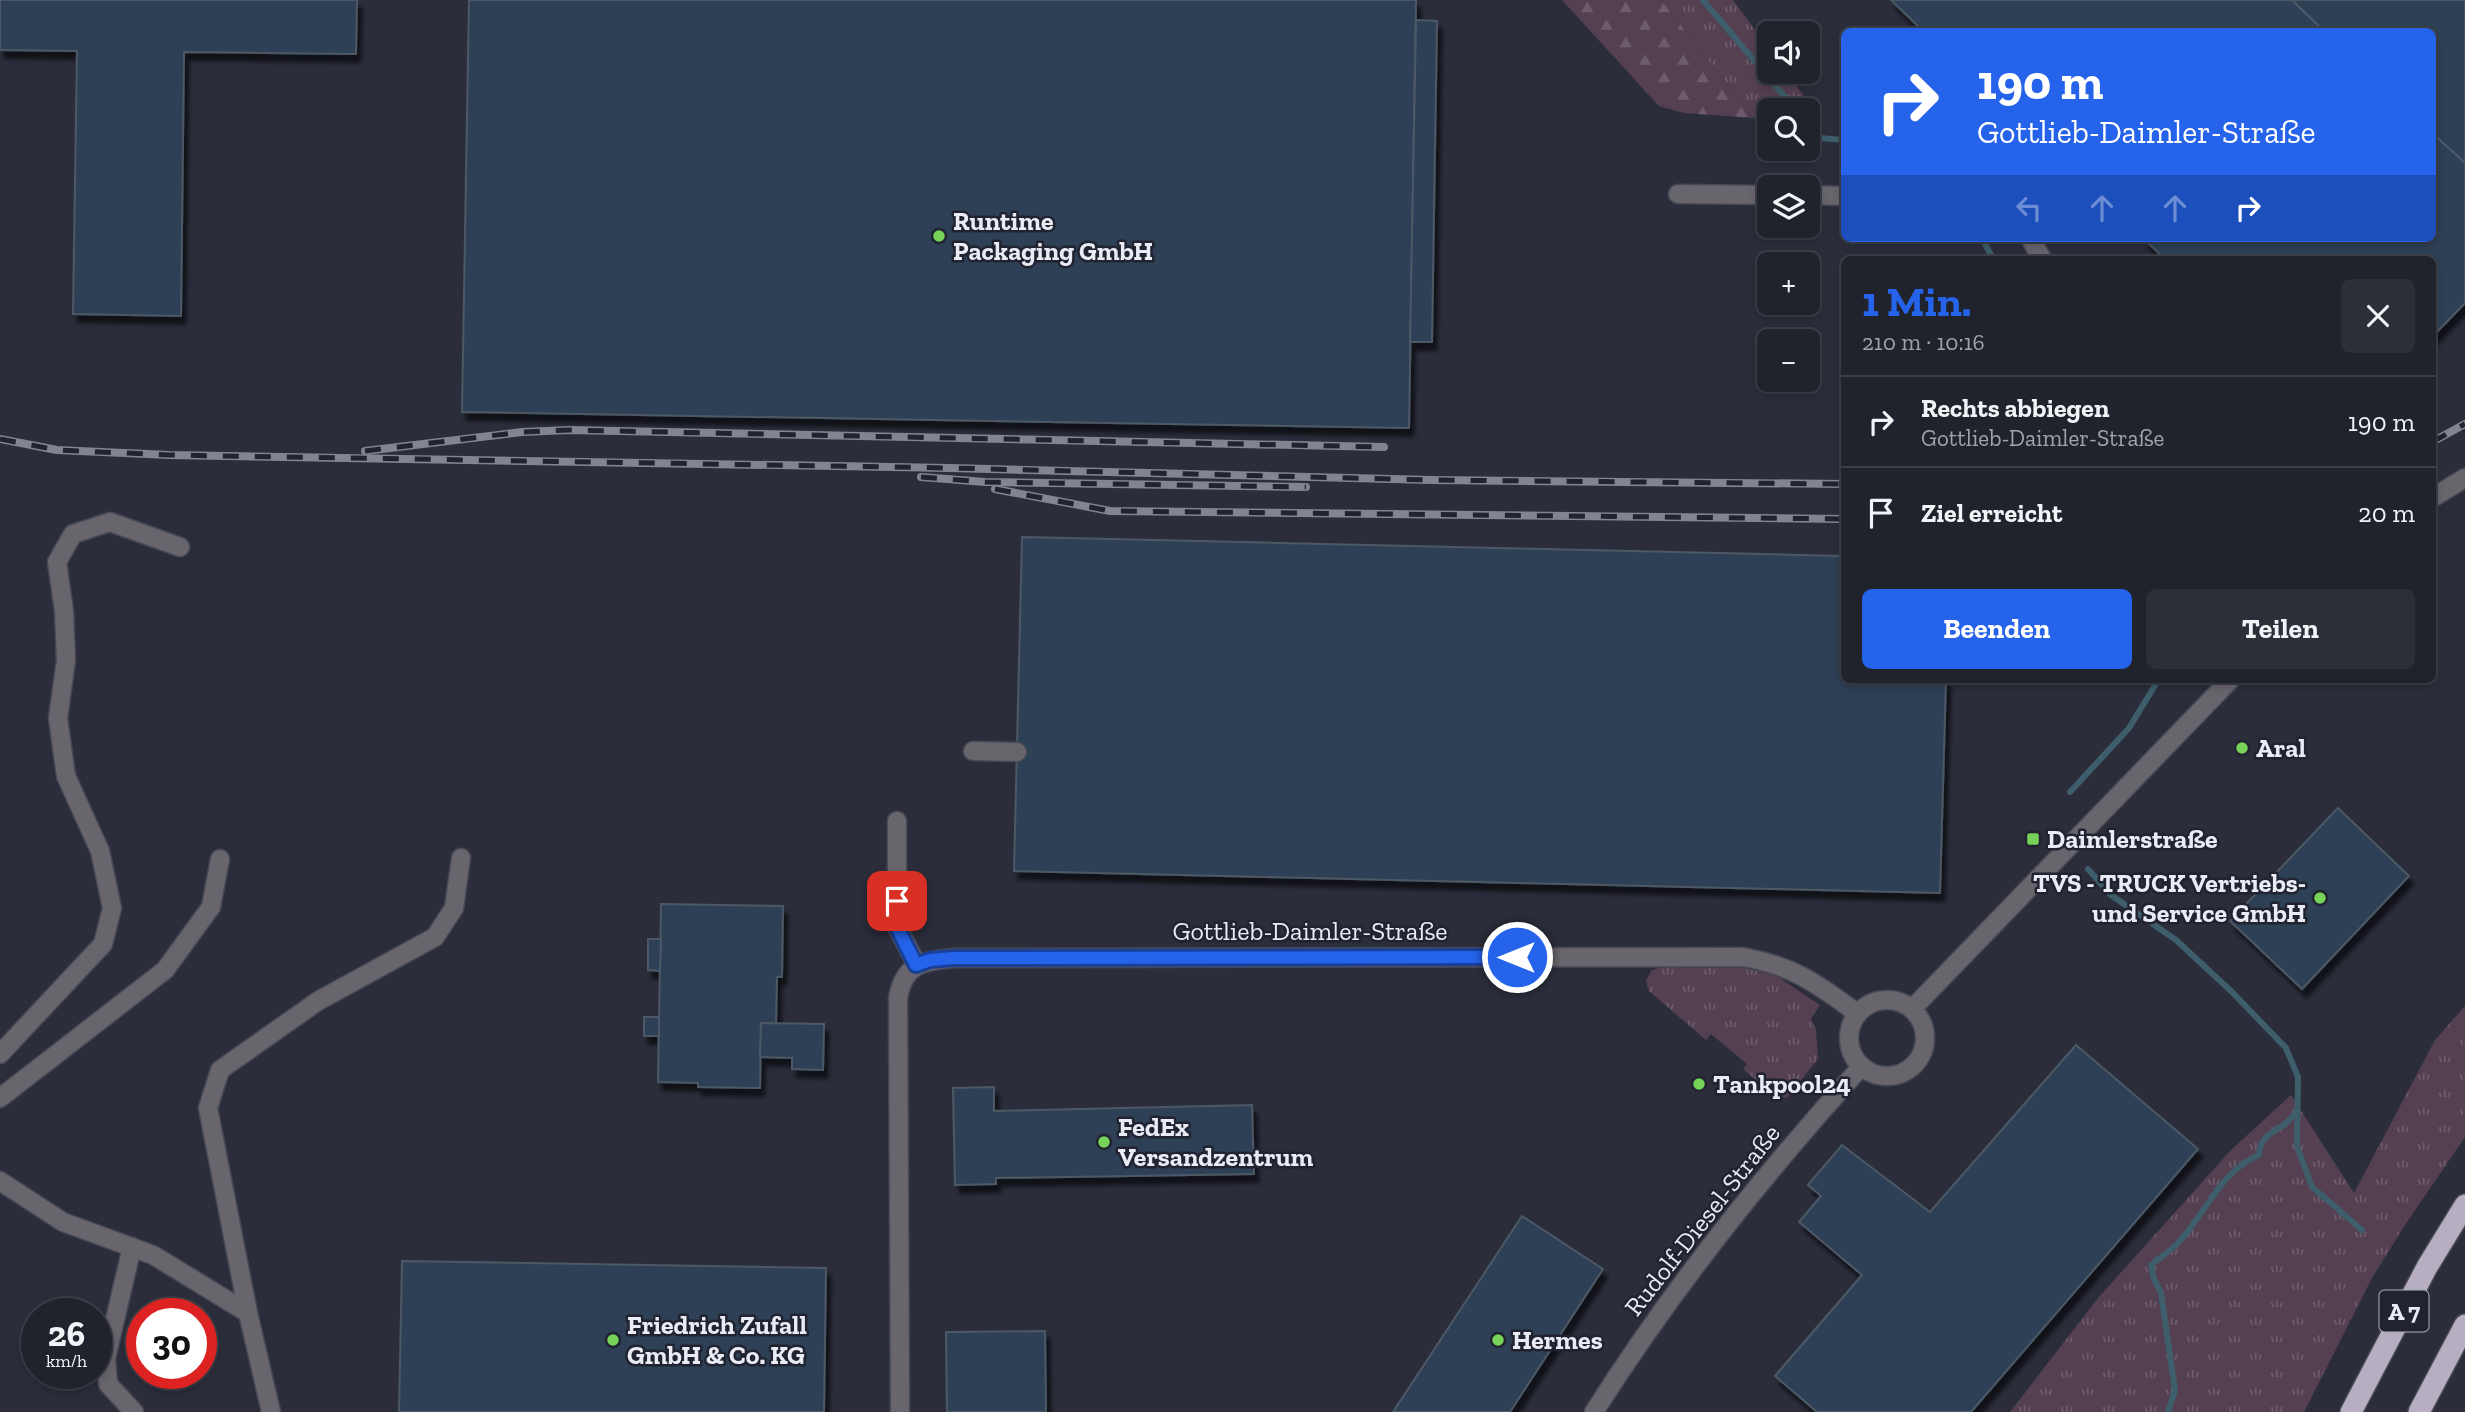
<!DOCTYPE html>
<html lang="de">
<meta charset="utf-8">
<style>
:root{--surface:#20222c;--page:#2d2f38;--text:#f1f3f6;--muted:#a2a4a9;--line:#3d3f48;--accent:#2563eb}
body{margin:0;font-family:"Zilla Slab",serif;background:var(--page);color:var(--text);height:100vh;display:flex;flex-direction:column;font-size:26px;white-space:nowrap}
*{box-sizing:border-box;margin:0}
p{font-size:23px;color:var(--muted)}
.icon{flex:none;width:38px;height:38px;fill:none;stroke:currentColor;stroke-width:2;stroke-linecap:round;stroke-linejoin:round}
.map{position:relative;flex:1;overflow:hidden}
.sheet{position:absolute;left:1841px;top:256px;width:595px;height:427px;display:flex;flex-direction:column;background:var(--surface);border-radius:10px;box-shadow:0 4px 10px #0003,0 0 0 2px var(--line)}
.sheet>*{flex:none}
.guide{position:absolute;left:1841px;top:28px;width:595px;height:214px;border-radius:10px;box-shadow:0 4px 10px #0003,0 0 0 2px var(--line);background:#2563eb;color:#fff;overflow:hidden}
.fabs{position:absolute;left:1757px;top:21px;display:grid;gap:14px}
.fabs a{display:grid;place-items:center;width:63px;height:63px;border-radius:10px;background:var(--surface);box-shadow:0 4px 10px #0003,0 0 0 2px var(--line);font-size:35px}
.speed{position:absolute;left:21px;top:1298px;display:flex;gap:14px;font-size:35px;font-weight:700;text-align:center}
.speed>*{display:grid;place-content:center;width:91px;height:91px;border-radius:50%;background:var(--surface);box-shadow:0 4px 10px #0003,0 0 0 2px var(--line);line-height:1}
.speed small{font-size:18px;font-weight:400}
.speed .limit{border:10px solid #d22;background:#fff;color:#111}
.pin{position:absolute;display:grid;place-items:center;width:60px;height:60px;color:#fff;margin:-30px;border-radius:14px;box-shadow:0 4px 10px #0006}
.me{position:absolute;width:77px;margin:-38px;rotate:270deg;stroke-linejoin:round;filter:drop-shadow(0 0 5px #0008)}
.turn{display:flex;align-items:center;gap:24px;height:147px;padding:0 21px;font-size:32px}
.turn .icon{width:91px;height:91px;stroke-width:2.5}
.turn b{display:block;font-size:49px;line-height:60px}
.lanes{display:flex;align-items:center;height:66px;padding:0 21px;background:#0003;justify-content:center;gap:35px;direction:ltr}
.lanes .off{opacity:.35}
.round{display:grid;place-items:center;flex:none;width:74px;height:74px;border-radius:10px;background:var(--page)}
.overview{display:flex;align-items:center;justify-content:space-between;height:119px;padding:0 21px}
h1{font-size:42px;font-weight:700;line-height:52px;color:var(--accent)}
.cta{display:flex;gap:14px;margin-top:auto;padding:14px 21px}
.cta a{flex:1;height:80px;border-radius:10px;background:var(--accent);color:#fff;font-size:28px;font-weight:700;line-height:80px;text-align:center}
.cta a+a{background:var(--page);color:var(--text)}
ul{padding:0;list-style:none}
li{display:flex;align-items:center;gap:21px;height:91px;padding:0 21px;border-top:2px solid var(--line)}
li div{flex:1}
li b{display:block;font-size:26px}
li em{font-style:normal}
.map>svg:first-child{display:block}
</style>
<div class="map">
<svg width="2465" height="1412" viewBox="0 0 2465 1412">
<defs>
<pattern id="grass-tufts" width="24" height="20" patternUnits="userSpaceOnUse" patternTransform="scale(1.75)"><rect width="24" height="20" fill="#554052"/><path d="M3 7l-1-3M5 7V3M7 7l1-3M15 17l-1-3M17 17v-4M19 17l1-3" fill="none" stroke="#6d5c6c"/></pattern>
<pattern id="forest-firs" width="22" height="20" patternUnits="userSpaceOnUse" patternTransform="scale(1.75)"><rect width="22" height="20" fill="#554052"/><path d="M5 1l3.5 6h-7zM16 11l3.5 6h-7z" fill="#6d5c6c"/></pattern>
<filter id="shadow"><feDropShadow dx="4.5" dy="8" stdDeviation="2" flood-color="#0009"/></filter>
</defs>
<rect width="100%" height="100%" fill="#2b2d3b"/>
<!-- grass -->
<g fill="url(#grass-tufts)">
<polygon points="1661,0 1733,0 1769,49 1769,72 1786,72 1818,115 1808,116 1808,110 1769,110 1769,117 1754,118"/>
<polygon points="1660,967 1745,968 1775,975 1820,1005 1811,1019 1816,1029 1818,1059 1787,1098 1774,1095 1743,1069 1747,1064 1711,1034 1706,1040 1649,991 1646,981 1651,971"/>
<polygon points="2465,1006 2465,1137 2405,1225 2372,1278 2304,1412 2010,1412 2098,1298 2231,1150 2291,1095 2354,1193 2435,1040"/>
</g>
<!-- forest -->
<polygon fill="url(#forest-firs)" points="1562,0 1661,0 1754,118 1684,113 1659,106"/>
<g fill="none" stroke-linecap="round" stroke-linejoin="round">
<!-- stream -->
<g stroke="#3d5e6a" stroke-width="6">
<polyline points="1703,0 1796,110"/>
<polyline points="1808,125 1819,138 1844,140"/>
<polyline points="1982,238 1993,259"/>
<polyline points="2070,792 2129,728 2159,679"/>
<polyline points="2088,869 2111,895 2176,940 2231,991 2286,1048 2298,1077 2297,1146 2312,1187 2362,1230"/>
<path d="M2168,1412L2175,1390L2161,1293L2154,1279L2151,1265C2159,1258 2169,1252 2177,1244C2205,1215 2220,1171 2259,1155C2260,1137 2271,1133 2284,1125C2289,1121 2293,1116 2297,1111"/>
</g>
</g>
<!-- building -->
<g fill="#2d4154" stroke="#4d5966" stroke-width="2" filter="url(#shadow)">
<polygon points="0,0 357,0 356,54 184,52 181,316 73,314 77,51 0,50"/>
<polygon points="469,0 1416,0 1409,428 462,412"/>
<polygon points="1891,0 2292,0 2325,32 1924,32"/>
<polygon points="2292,0 2465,0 2465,163 2432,133 2432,32 2325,32"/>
<polygon points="1416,20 1437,21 1432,342 1410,342"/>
<polygon points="2432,133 2465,163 2465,303 2432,337 2432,259 2165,259 2143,238 2432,238"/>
<polygon points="1022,537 1844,556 1844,679 1946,679 1940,893 1014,871"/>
<polygon points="2338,808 2409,876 2302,989 2230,921"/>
<polygon points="661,904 783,906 782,977 777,977 776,1024 761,1023 760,1088 698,1087 698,1083 658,1082"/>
<polygon points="648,939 661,939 660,971 648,970"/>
<rect x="644" y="1017" width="15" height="19"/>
<polygon points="761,1023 824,1024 823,1070 792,1069 792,1058 760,1057"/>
<polygon points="2076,1045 2198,1149 1971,1412 1817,1412 1775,1376 1862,1275 1799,1222 1821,1196 1808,1185 1842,1145 1930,1212"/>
<polygon points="994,1087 994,1111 1252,1105 1254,1174 996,1178 996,1184 955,1185 953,1088"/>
<polygon points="1522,1216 1603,1269 1510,1412 1393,1412"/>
<polygon points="402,1261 826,1268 824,1412 399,1412"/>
<polygon points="1045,1331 1046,1412 947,1412 946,1332"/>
</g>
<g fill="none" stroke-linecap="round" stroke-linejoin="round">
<defs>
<g id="minor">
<polyline points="1678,194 1769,195"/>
<polyline points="1808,195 1844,196"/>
<polyline points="2030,238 2042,259"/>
<polyline points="2432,498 2465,478"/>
<polyline points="973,751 1017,752"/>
<polyline points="897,821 897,927 917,965"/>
<circle cx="1887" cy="1038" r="38"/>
<polyline points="1912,1009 2231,679"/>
<polyline points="0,1054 103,944 112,908 100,851 66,776 58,718 66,660 64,611 57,562 73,534 110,522 180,547"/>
<polyline points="0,1098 165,970 211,907 220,859"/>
<polyline points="0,1181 63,1222 153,1255 248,1313 271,1412"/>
<polyline points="132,1247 106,1358 108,1384 134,1412"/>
<polyline points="248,1313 208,1108 220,1070 318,1001 435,937 454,908 461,858"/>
<path d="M900,1412L898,998C904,964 922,961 954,958L1743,957C1794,966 1817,984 1857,1013"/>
<path d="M1594,1412C1672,1289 1763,1175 1861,1067"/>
</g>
<g id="highway">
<polyline points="2351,1412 2427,1267 2465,1205"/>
<polyline points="2419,1412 2465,1325"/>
</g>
</defs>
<!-- minor casing -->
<use href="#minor" stroke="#464855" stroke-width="21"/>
<!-- highway casing -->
<use href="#highway" stroke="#464855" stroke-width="24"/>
<!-- minor -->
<use href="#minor" stroke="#68656c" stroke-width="18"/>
<!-- highway -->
<use href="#highway" stroke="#b7afc1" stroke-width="21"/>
<defs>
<g id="rail">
<polyline points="0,439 57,450 169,455 950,468 1431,480 1844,484"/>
<polyline points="2432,442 2465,424"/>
<polyline points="365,451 522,432 569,430 1384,447"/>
<polyline points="921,477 985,482 1306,487"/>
<polyline points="995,489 1110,511 1844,519"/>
</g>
</defs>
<!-- rail casing -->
<use href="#rail" stroke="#828490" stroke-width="8"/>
<!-- rail -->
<use href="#rail" stroke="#212331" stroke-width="5" stroke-dasharray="16" stroke-linecap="butt"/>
</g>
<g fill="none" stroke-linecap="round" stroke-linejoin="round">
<defs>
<polyline id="route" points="897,901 897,927 916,965 930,960 954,958 1517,957"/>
</defs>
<!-- route casing -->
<use href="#route" stroke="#184099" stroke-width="18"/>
<!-- route -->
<use href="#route" stroke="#2563eb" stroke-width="12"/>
</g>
<!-- markers -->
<g fill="#77d259" stroke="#212331" stroke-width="2.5">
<circle cx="939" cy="236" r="7"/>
<circle cx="2242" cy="748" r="7"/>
<rect x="2026" y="832" width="14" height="14" rx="3.5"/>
<circle cx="2320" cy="898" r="7"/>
<circle cx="1699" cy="1084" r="7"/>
<circle cx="1104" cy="1142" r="7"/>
<circle cx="613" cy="1340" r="7"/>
<circle cx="1498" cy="1340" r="7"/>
</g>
<g text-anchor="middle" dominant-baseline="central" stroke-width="5" stroke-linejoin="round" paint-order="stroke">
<!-- shield labels -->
<rect fill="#212331" stroke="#adafba" stroke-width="2" x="2379.5" y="1290.5" width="49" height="41" rx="5"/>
<g font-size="24" font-weight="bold" fill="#e9ebf5">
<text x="2404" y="1311">A 7</text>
</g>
<!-- poi labels -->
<g font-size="26" font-weight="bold" fill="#e9ebf5" stroke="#212331" text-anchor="start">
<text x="953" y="221">Runtime<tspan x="953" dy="30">Packaging GmbH</tspan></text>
<text x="2256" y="748">Aral</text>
<text x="2047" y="839">Daimlerstraße</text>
<text x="2306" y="883" text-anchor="end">TVS - TRUCK Vertriebs-<tspan x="2306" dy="30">und Service GmbH</tspan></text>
<text x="1713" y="1084">Tankpool24</text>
<text x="1118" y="1127">FedEx<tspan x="1118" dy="30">Versandzentrum</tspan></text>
<text x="627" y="1325">Friedrich Zufall<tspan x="627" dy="30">GmbH &amp; Co. KG</tspan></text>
<text x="1512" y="1340">Hermes</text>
</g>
<!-- street labels -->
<g font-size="26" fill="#e9ebf5" stroke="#212331">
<text x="1310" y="931">Gottlieb-Daimler-Straße</text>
<text transform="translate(1702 1220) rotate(-52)">Rudolf-Diesel-Straße</text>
</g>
</g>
</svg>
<div class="fabs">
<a><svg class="icon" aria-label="sound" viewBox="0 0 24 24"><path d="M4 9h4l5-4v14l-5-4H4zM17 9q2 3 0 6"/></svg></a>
<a><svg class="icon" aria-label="search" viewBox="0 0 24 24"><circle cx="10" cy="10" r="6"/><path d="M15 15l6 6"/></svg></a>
<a><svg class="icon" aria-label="layers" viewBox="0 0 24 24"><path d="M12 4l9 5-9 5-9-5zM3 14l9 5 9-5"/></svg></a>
<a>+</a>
<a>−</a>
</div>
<div class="speed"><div>26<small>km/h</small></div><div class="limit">30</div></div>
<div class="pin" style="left:897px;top:901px;background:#d93025"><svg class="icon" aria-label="arrive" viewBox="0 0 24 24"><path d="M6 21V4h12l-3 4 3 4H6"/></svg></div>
<svg class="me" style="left:1517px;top:957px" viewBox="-20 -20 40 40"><circle r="17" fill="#2563eb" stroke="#fff" stroke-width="3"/><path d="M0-11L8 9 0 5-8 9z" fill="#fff"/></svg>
<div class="guide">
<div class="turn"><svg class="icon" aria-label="right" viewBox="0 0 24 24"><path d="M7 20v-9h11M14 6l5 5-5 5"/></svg><div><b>190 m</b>Gottlieb-Daimler-Straße</div></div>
<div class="lanes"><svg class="icon off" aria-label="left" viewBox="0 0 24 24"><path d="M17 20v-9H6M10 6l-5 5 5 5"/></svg><svg class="icon off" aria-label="ahead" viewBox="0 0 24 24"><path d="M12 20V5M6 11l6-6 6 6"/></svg><svg class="icon off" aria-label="ahead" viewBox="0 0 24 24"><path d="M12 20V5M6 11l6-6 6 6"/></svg><svg class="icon" aria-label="right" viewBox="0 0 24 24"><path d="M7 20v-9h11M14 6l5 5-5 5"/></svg></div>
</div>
<section class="sheet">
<div class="overview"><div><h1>1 Min.</h1><p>210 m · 10:16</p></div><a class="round"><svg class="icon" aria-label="close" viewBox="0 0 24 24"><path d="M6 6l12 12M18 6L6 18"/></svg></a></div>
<ul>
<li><svg class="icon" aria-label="right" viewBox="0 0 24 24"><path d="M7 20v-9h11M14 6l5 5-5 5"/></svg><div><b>Rechts abbiegen</b><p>Gottlieb-Daimler-Straße</p></div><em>190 m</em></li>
<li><svg class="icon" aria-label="arrive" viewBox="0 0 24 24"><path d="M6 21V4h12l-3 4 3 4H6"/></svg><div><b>Ziel erreicht</b></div><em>20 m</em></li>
</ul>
<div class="cta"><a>Beenden</a><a>Teilen</a></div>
</section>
</div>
